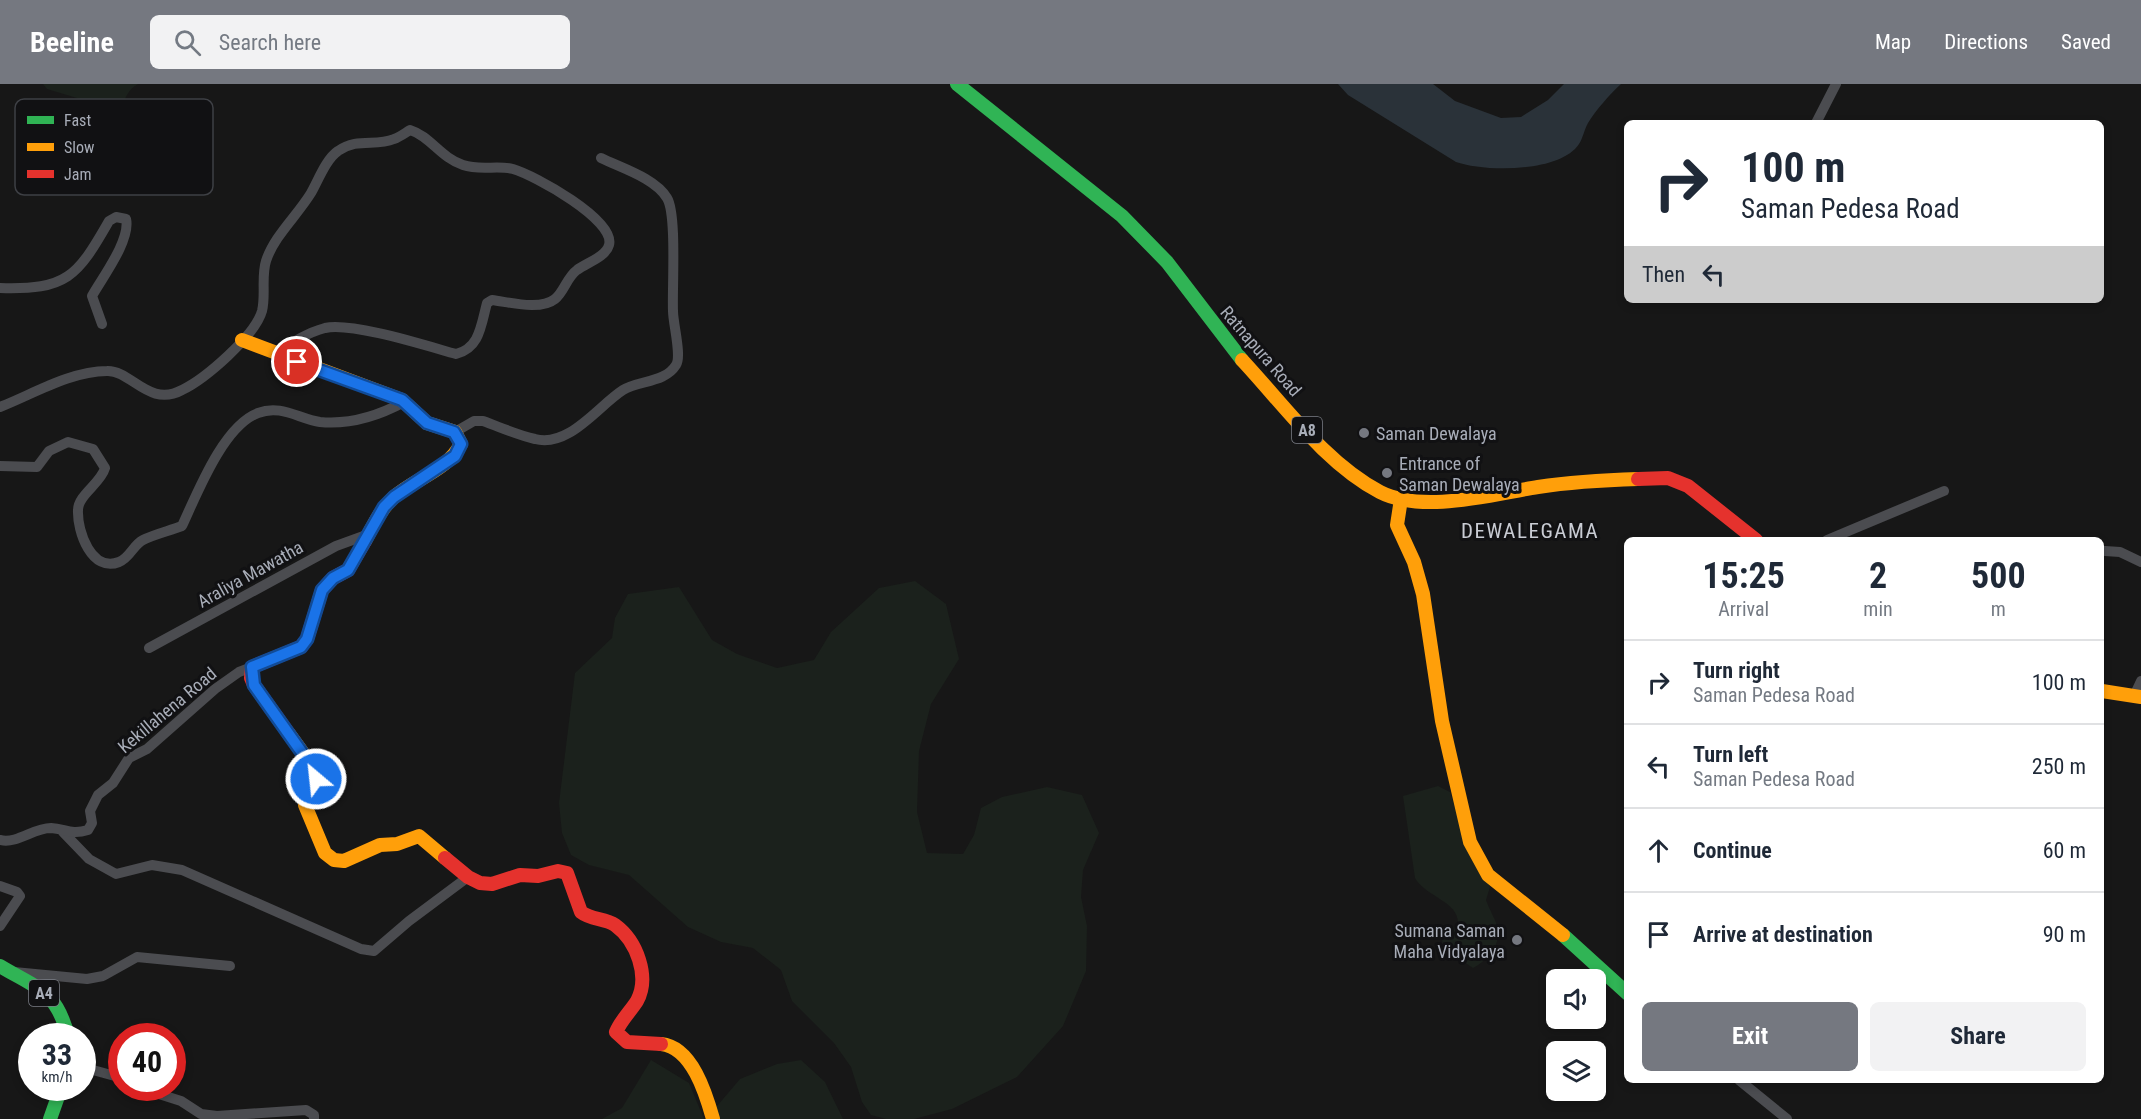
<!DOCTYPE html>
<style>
:root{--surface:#fff;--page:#f2f2f3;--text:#1f2937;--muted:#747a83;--line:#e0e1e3;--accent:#757880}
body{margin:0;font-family:"Roboto Condensed",sans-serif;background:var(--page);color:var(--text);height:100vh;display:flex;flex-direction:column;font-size:22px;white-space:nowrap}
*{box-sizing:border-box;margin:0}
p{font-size:20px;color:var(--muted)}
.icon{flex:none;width:33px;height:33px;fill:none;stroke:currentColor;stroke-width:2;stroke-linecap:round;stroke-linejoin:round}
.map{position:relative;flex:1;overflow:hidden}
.drawer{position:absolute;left:1624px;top:453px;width:480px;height:546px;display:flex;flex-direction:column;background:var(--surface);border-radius:9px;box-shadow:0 3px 9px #0003}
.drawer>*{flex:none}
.top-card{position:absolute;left:1624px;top:36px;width:480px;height:183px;border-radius:9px;box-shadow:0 3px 9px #0003;background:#fff;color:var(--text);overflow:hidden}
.controls{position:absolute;left:1546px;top:885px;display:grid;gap:12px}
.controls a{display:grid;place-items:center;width:60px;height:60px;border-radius:9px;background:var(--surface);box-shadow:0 3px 9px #0003;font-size:30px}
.speed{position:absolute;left:18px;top:939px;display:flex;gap:12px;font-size:30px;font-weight:700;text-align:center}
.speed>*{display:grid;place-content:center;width:78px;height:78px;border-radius:50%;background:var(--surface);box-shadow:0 3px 9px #0003;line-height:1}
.speed small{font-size:15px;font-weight:400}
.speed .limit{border:9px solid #d22;background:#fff;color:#111}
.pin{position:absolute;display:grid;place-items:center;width:51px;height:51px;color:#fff;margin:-26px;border:3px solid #fff;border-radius:50%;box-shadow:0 2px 6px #0007}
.me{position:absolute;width:66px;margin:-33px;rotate:332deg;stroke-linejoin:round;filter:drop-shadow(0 0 4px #0008)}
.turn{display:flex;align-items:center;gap:21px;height:126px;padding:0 18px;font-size:27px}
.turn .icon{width:78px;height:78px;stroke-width:2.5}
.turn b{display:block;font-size:42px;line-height:51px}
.then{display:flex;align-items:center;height:57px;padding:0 18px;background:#0003;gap:12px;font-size:22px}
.eta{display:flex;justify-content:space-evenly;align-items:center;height:102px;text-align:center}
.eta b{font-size:36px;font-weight:700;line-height:42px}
.primary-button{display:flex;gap:12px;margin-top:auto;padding:12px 18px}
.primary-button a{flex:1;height:69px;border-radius:9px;background:var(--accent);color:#fff;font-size:24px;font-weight:700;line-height:69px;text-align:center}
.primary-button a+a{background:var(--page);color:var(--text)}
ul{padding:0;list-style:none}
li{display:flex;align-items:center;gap:18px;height:84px;padding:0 18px;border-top:2px solid var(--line)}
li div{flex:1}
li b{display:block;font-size:22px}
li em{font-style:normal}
header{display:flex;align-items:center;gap:36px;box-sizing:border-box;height:84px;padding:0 30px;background:var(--accent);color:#fff}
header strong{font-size:28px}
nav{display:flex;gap:33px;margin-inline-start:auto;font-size:21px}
.search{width:420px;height:54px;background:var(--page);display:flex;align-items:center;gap:15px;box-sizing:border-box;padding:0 21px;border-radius:9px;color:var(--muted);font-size:22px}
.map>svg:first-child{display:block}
</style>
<header>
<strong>Beeline</strong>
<div class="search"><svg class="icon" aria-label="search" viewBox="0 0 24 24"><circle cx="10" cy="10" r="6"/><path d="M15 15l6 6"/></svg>Search here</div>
<nav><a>Map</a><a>Directions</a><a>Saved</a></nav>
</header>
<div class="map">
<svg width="2141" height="1035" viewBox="0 0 2141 1035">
<rect width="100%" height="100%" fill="#171717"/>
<!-- green -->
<g fill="#1b211c">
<path d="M43,0H138C118,11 121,38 124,58L118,66L108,62L99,26L87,17L47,5Z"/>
<polygon points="915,497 946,520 959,575 931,620 919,667 917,728 927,769 963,770 974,751 981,724 1002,713 1047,703 1082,711 1099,749 1083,786 1081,813 1087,842 1086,887 1063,942 1017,993 952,1025 914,1035 886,1035 871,1031 862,1018 851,983 834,959 792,917 781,886 753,864 721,858 688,843 629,791 589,781 571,771 562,749 559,719 575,589 612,554 615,534 628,510 679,503 712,556 737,570 777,584 814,576 831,548 879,504"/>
<path d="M1438,702L1450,708L1469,766L1490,803L1486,816C1489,825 1495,834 1497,842C1502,861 1488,876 1473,884L1443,864L1442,855L1458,839C1458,817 1426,813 1415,794L1403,712Z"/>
<polygon points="651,976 689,999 704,1035 602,1035 622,1024"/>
<polygon points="801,976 825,998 843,1035 706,1035 740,995 777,980"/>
</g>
<!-- water -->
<path fill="#2a3239" d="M1338,0H1433L1455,17L1501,34L1521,33L1548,16L1564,0H1621C1610,10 1596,26 1588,39C1584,46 1583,54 1579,60C1560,89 1484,88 1456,78L1348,11Z"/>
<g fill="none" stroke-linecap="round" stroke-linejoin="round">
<!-- street -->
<g stroke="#4b4c50" stroke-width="10">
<polyline points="1816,39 1836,0"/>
<path d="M0,204C67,206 77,193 109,137L116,133L126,135C131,156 102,194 92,212L102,240"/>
<path d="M0,323C33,310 71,287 107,287C131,286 149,324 182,306C205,295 255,252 262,227C266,211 261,193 266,177C274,152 297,132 311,109C318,97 326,75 338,67C358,53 375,63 394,55C400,53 405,49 410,46C430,52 441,74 463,81C480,87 497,81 513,85C534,91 616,136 609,161C606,173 586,179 577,186C567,193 564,208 555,215C540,227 509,218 492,216L487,219C481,241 480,264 456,270C427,262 352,238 325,244C306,249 292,259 276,270"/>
<path d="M455,348L474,337H483C500,343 517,351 535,355C569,364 598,322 623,306C639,296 665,299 676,281C682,272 673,240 673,227C672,205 677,130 667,114C655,94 621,84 601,74"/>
<path d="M0,382L37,383L49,367L68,358L93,365L105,384C101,399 78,411 78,426C77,448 92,489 119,478C130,474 133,461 143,456C155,450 169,447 182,442C197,410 223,342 258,329C281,320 299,335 320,338C351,341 378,332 404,318"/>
<polyline points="1827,456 1944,407"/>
<polyline points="2105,467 2120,468 2141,478"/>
<polyline points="149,564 336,462 369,450"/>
<polyline points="2134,612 2141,597"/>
<polyline points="63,748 89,775 116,790 152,781 182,786 361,865 374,867 409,837 468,793"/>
<path d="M0,756C18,760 33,744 51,744C66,745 71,751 88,746L92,739L90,727L98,711L113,699L129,674L147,665L215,605L239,588L252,583"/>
<polyline points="0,802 17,808 20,812 0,842"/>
<polyline points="14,888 87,895 103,892 137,873 230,882"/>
<polyline points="82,983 122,994"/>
<polyline points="1739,996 1787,1035"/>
<polyline points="140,1004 181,1017 201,1030 217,1032 306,1026 314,1031 314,1035"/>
</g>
<!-- fast -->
<g stroke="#30b455" stroke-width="14">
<polyline points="957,0 1122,132 1167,178 1242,276"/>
<polyline points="1563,851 1628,910"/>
<path d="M0,882C38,905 56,906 68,952"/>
<polyline points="50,1035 61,1004"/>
</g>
<!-- slow -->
<g stroke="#ff9f0a" stroke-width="14">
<path d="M242,256L402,316L427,339L455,348L461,360C448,386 414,395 393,414C380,426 373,442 365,457"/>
<path d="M1242,276C1284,321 1325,379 1380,408C1423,430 1493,410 1538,403C1571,398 1605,396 1638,395"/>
<polyline points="1401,415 1397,441 1414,478 1423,510 1442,637 1470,758 1488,791 1563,851"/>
<polyline points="2102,607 2141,613"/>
<polyline points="289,650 316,687 316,695 305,721 325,769 334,776 344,777 380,761 397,760 419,752 445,774"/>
<path d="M661,960C692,963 706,1010 713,1035"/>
</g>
<!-- jam -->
<g stroke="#e5322d" stroke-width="14">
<polyline points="1638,395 1668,394 1688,402 1756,456"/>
<polyline points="289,650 254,601 251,594 252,583 301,563 307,555 322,506 333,494 348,486 365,457"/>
<path d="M445,774L468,793L480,799L492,800L520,791L538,792L558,787L567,789L581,828C591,836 605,834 615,841C637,857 650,893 637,917C630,928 621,936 616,948L627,958L661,960"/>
</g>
</g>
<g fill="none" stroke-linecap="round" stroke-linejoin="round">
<defs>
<polyline id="route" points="297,278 402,316 427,339 454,348 461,360 455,372 394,413 384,423 348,486 333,494 322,506 307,555 301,563 252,583 254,601 315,687 316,695"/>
</defs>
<!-- route casing -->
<use href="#route" stroke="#114b97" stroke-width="15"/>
<!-- route -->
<use href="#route" stroke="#1a73e8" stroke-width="10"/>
</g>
<!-- markers -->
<g fill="#757880" stroke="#111113" stroke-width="2">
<circle cx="1364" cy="349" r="6"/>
<circle cx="1387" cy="389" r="6"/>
<circle cx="1517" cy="856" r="6"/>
</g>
<g text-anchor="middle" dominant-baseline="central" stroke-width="6" stroke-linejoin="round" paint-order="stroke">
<!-- shield labels -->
<g fill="#111113" stroke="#7b7e86" stroke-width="1.5">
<rect x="1292" y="333" width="30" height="26" rx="4.5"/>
<rect x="29" y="896" width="30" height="26" rx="4.5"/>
</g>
<g font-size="16" font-weight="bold" fill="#a8adb8">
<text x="1307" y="346">A8</text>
<text x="44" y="909">A4</text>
</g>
<!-- street labels -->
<g font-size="18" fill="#a8adb8" stroke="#111113">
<text transform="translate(1261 267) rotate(49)">Ratnapura Road</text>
<text transform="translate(250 490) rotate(-29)">Araliya Mawatha</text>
<text transform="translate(167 626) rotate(-40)">Kekillahena Road</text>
</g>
<!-- poi labels -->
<g font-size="18" fill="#a8adb8" stroke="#111113" text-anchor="start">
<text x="1376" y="349">Saman Dewalaya</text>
<text x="1399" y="379">Entrance of<tspan x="1399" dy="21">Saman Dewalaya</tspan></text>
<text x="1505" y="846" text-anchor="end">Sumana Saman<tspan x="1505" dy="21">Maha Vidyalaya</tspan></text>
</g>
<!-- quarter labels -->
<g font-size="21" letter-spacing="1.5" fill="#c9ccd4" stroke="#111113">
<text x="1530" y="447">DEWALEGAMA</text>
</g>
</g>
<!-- legend -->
<rect x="15" y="15" width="198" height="96" rx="9" fill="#111113" stroke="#3e4045" stroke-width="1.5"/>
<rect x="27" y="32" width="27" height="8" fill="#30b455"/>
<rect x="27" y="59" width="27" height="8" fill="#ff9f0a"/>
<rect x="27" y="86" width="27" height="8" fill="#e5322d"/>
<g font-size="16" fill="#a8adb8">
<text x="64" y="42">Fast</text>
<text x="64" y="69">Slow</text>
<text x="64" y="96">Jam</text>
</g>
</svg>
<div class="controls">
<a><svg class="icon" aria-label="sound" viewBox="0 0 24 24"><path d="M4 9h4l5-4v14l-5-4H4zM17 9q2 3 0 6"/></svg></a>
<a><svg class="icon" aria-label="layers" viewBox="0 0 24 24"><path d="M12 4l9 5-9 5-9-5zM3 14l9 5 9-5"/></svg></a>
</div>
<div class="speed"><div>33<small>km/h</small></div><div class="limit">40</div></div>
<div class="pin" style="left:297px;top:278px;background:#d93025"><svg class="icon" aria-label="arrive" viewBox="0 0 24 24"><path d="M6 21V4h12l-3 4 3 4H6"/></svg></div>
<svg class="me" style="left:316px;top:695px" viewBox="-20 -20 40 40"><circle r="17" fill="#1a73e8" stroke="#fff" stroke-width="3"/><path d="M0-11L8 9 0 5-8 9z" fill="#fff"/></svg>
<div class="top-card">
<div class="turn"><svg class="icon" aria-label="right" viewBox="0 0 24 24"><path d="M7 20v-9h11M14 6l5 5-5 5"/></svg><div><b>100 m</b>Saman Pedesa Road</div></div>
<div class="then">Then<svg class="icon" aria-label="left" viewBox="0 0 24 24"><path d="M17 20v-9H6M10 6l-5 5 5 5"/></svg></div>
</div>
<section class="drawer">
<div class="eta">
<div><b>15:25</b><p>Arrival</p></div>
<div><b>2</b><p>min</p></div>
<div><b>500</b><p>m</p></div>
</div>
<ul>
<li><svg class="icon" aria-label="right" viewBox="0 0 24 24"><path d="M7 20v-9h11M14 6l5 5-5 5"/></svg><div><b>Turn right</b><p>Saman Pedesa Road</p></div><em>100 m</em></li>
<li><svg class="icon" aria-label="left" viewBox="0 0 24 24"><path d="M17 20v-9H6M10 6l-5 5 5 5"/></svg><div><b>Turn left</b><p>Saman Pedesa Road</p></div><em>250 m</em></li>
<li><svg class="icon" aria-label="ahead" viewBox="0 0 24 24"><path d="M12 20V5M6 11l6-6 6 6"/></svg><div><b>Continue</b></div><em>60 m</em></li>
<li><svg class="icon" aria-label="arrive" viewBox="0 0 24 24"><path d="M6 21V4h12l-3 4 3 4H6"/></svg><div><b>Arrive at destination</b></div><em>90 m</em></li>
</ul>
<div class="primary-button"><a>Exit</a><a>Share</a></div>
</section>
</div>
